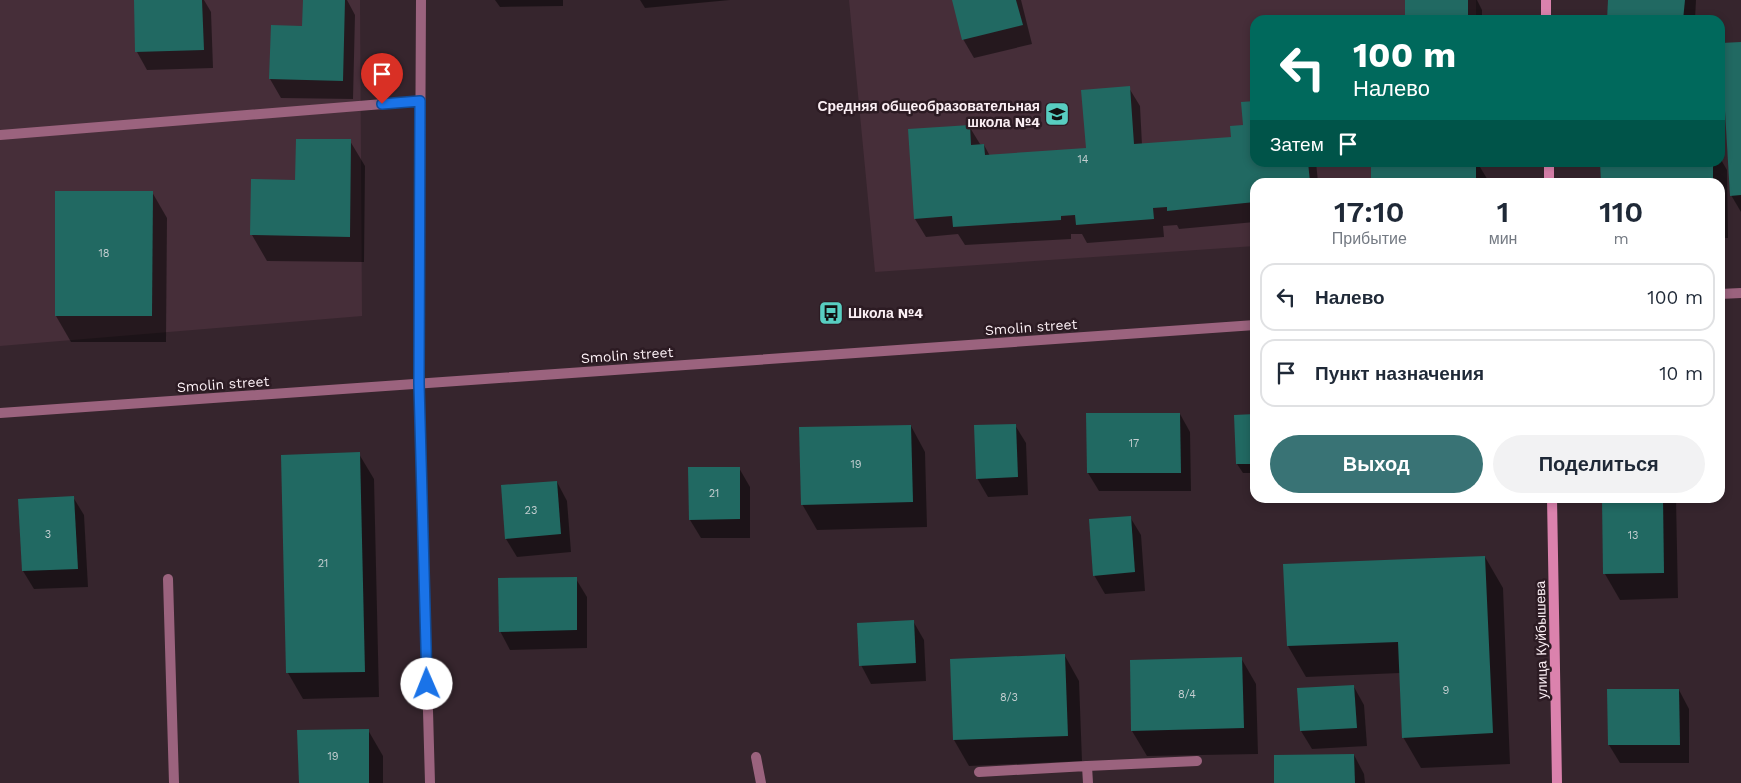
<!DOCTYPE html>
<html lang="ru">
<meta charset="utf-8">
<style>
:root{--surface:#fff;--page:#f2f2f3;--text:#1f2937;--muted:#747a83;--line:#e0e1e3;--accent:#397375}
body{margin:0;font-family:"Work Sans",sans-serif;background:var(--page);color:var(--text);height:100vh;display:flex;flex-direction:column;font-size:19px;white-space:nowrap}
*{box-sizing:border-box;margin:0}
p{font-size:16px;color:var(--muted)}
.icon{flex:none;width:28px;height:28px;fill:none;stroke:currentColor;stroke-width:2;stroke-linecap:round;stroke-linejoin:round}
.map{position:relative;flex:1;overflow:hidden}
.panel{position:absolute;left:1250px;top:178px;width:475px;height:325px;display:flex;flex-direction:column;background:var(--surface);border-radius:15px;box-shadow:0 2px 8px #0003}
.panel>*{flex:none}
.banner{position:absolute;left:1250px;top:15px;width:475px;height:152px;border-radius:15px;box-shadow:0 2px 8px #0003;background:#00695c;color:#fff;overflow:hidden}
.pin{position:absolute;display:grid;place-items:center;width:42px;height:42px;color:#fff;margin:-51px -21px;border-radius:50% 50% 50% 0;rotate:-45deg;box-shadow:0 0 5px #0007}
.pin .icon{rotate:45deg}
.me{position:absolute;width:55px;margin:-28px;rotate:359deg;stroke-linejoin:round;filter:drop-shadow(0 0 4px #0008)}
.turn{display:flex;align-items:center;gap:18px;height:105px;padding:0 20px;font-size:22px}
.turn .icon{width:65px;height:65px;stroke-width:2.5}
.turn b{display:block;font-size:35px;line-height:42px}
.then{display:flex;align-items:center;height:48px;padding:0 20px;background:#0003;gap:10px;font-size:19px}
.eta{display:flex;justify-content:space-evenly;align-items:center;height:85px;text-align:center}
.eta b{font-size:30px;font-weight:600;line-height:35px}
.cta{display:flex;gap:10px;margin-top:auto;padding:10px 20px}
.cta a{flex:1;height:58px;border-radius:30px;background:var(--accent);color:#fff;font-size:20px;font-weight:600;line-height:58px;text-align:center}
.cta a+a{background:var(--page);color:var(--text)}
ul{padding:0;list-style:none}
li{display:flex;align-items:center;gap:15px;height:68px;margin:0 10px 8px;padding:0 10px;border:2px solid var(--line);border-radius:15px}
li div{flex:1}
li b{display:block;font-size:19px}
li em{font-style:normal}
.map>svg:first-child{display:block}
</style>
<div class="map">
<svg width="1741" height="783" viewBox="0 0 1741 783">
<rect width="100%" height="100%" fill="#36252d"/>
<!-- built -->
<g fill="#462e39">
<polygon points="0,0 360,0 362,316 0,346"/>
<polygon points="849,0 989,0 963,39 1022,25 1016,0 1476,0 1476,20 1255,20 1255,162 1476,163 1476,182 1255,182 1255,246 875,272"/>
</g>
<!-- shadow -->
<g fill="#0007">
<polygon points="135,0 204,0 211,12 213,68 147,70 137,52"/>
<polygon points="305,0 347,0 355,15 353,99 281,98 270,79 272,26 304,27"/>
<polygon points="495,0 563,0 563,6 500,7"/>
<polygon points="640,0 730,0 645,8"/>
<polygon points="953,0 1021,0 1032,44 974,58 963,39"/>
<polygon points="1406,0 1477,0 1482,10 1482,20 1406,20"/>
<polygon points="1609,0 1696,0 1695,20 1608,20"/>
<polygon points="1741,43 1741,212 1731,195"/>
<polygon points="1129,88 1140,106 1142,145 1232,138 1244,126 1255,102 1255,162 1316,162 1318,182 1255,182 1255,222 1179,229 1177,225 1163,226 1164,237 1087,243 1082,234 1071,234 1071,239 965,245 958,234 926,237 915,219 969,126 980,144 984,145 990,156 1087,149"/>
<polygon points="350,141 365,166 364,262 267,261 252,235 252,180 296,181"/>
<polygon points="1720,158 1727,170 1728,238 1720,238 1720,182 1602,182 1601,162 1720,162"/>
<polygon points="1373,162 1477,162 1489,182 1373,182"/>
<polygon points="152,192 167,218 166,342 71,342 56,316"/>
<polygon points="1180,414 1190,432 1191,491 1099,491 1088,473"/>
<polygon points="1255,415 1255,473 1243,473 1237,464 1235,416"/>
<polygon points="1015,425 1026,443 1028,495 988,497 977,478"/>
<polygon points="911,426 925,452 927,527 817,530 802,504"/>
<polygon points="359,454 374,479 379,697 303,699 288,673 283,456"/>
<polygon points="739,468 750,487 750,538 701,538 690,520"/>
<polygon points="557,482 567,501 571,552 517,557 506,539"/>
<polygon points="73,497 84,515 88,587 34,589 23,571"/>
<polygon points="1427,498 1500,498 1430,502"/>
<polygon points="1603,498 1676,498 1678,598 1620,600 1605,574"/>
<polygon points="1130,517 1141,535 1145,591 1105,594 1094,575"/>
<polygon points="1485,557 1503,588 1510,764 1421,768 1403,737 1400,673 1306,677 1288,646"/>
<polygon points="576,579 587,597 587,648 510,650 500,631"/>
<polygon points="913,621 924,640 926,681 871,684 861,665"/>
<polygon points="1065,656 1079,681 1082,761 969,766 954,740 951,660"/>
<polygon points="1241,658 1256,684 1258,754 1147,756 1132,731"/>
<polygon points="1354,687 1364,705 1367,746 1312,749 1301,731"/>
<polygon points="1679,690 1689,709 1689,763 1620,763 1609,745"/>
<polygon points="368,730 383,756 383,783 300,783"/>
<polygon points="1354,755 1364,774 1365,783 1275,783"/>
</g>
<!-- building -->
<g fill="#216962">
<polygon points="134,0 202,0 204,50 135,52"/>
<polygon points="303,0 345,0 343,81 269,79 271,25 302,26"/>
<polygon points="952,0 1016,0 1023,25 962,40"/>
<rect x="1405" y="0" width="63" height="20"/>
<polygon points="1608,0 1685,0 1683,20 1607,20"/>
<polygon points="1741,42 1741,195 1730,196 1721,43"/>
<polygon points="1130,86 1134,144 1231,137 1230,126 1243,125 1241,102 1255,101 1255,162 1308,162 1310,182 1255,182 1255,202 1167,211 1167,207 1153,208 1154,219 1076,225 1075,215 1061,216 1061,220 953,227 952,216 914,219 908,129 970,125 971,145 984,144 985,155 1086,148 1081,90"/>
<polygon points="296,139 351,139 350,237 250,235 251,179 295,180"/>
<rect x="1371" y="162" width="105" height="20"/>
<polygon points="1600,162 1713,162 1713,182 1601,182"/>
<polygon points="55,191 153,191 152,316 55,316"/>
<polygon points="1086,413 1180,413 1181,473 1087,473"/>
<polygon points="1255,414 1255,464 1236,464 1234,415"/>
<polygon points="1016,424 1018,477 976,479 974,425"/>
<polygon points="911,425 913,502 801,505 799,427"/>
<polygon points="360,452 365,672 286,673 281,455"/>
<polygon points="688,467 740,467 740,519 689,520"/>
<polygon points="557,481 561,534 505,539 501,485"/>
<polygon points="74,496 78,569 22,571 18,499"/>
<polygon points="1602,498 1663,498 1664,573 1603,574"/>
<polygon points="1131,516 1135,572 1093,576 1089,519"/>
<polygon points="1485,556 1493,733 1402,738 1398,642 1287,646 1283,564"/>
<polygon points="577,577 577,630 499,632 498,578"/>
<polygon points="914,620 916,663 859,666 857,623"/>
<polygon points="1065,654 1068,736 953,740 950,659"/>
<polygon points="1242,657 1244,728 1131,731 1130,660"/>
<polygon points="1354,685 1357,728 1300,731 1297,688"/>
<polygon points="1607,689 1679,689 1680,745 1608,745"/>
<polygon points="369,729 369,783 299,783 297,730"/>
<polygon points="1354,754 1355,783 1274,783 1274,755"/>
</g>
<g fill="none" stroke-linecap="round" stroke-linejoin="round">
<!-- service -->
<g stroke="#9b637e" stroke-width="10">
<polyline points="0,135 420,101"/>
<polyline points="168,579 174,783"/>
<polyline points="756,757 761,783"/>
<polyline points="1087,766 1197,761"/>
<polyline points="979,772 1087,766 1088,783"/>
</g>
<!-- minor -->
<g stroke="#9b637e" stroke-width="10">
<polyline points="1720,294 1741,293"/>
<polyline points="0,413 1255,325"/>
</g>
<!-- tertiary -->
<polyline stroke="#9b637e" stroke-width="10" points="421,0 419,384 430,783"/>
<!-- secondary -->
<g stroke="#db82ad" stroke-width="10">
<polyline points="1546,0 1546,20"/>
<polyline points="1549,162 1549,182"/>
<polyline points="1552,498 1557,783"/>
</g>
</g>
<g fill="none" stroke-linecap="round" stroke-linejoin="round">
<defs>
<polyline id="route" points="382,104 420,101 419,384 427,684"/>
</defs>
<!-- route casing -->
<use href="#route" stroke="#114b97" stroke-width="12"/>
<!-- route -->
<use href="#route" stroke="#1a73e8" stroke-width="9"/>
</g>
<!-- icons -->
<defs>
<symbol id="school-square" viewBox="-11 -11 22 22"><rect x="-9" y="-9" width="18" height="18" rx="4" fill="#58cec1" stroke="#2c1b23"/><path d="M0-5L7-2L0 1L-7-2ZM-4 1L0 2.5L4 1V4Q0 6-4 4Z" fill="#111"/></symbol>
<symbol id="bus-square" viewBox="-11 -11 22 22"><rect x="-9" y="-9" width="18" height="18" rx="4" fill="#58cec1" stroke="#2c1b23"/><path d="M-5-6H5V4H4V6H2V4H-2V6H-4V4H-5ZM-3.5-4V0h7V-4ZM-3.5 1.2v1.5H-2V1.2ZM2 1.2v1.5H3.5V1.2Z" fill="#111"/></symbol>
</defs>
<g fill-rule="evenodd">
<use href="#school-square" x="1043" y="100" width="28" height="28"/>
<use href="#bus-square" x="817" y="299" width="28" height="28"/>
</g>
<g text-anchor="middle" dominant-baseline="central" stroke-width="5" stroke-linejoin="round" paint-order="stroke">
<!-- number labels -->
<g font-size="11" fill="#c4ced0">
<text x="1083" y="159">14</text>
<text x="104" y="253">18</text>
<text x="1134" y="443">17</text>
<text x="856" y="464">19</text>
<text x="714" y="493">21</text>
<text x="531" y="510">23</text>
<text x="48" y="534">3</text>
<text x="1633" y="535">13</text>
<text x="323" y="563">21</text>
<text x="1446" y="690">9</text>
<text x="1187" y="694">8/4</text>
<text x="1009" y="697">8/3</text>
<text x="333" y="756">19</text>
</g>
<!-- poi labels -->
<g font-size="14" font-weight="bold" fill="#fbeff4" stroke="#2c1b23" text-anchor="end">
<text x="1040" y="106">Средняя общеобразовательная<tspan x="1040" dy="16">школа №4</tspan></text>
<text x="848" y="313" text-anchor="start">Школа №4</text>
</g>
<!-- street labels -->
<g font-size="14" fill="#fbeff4" stroke="#2c1b23">
<text transform="translate(1031 327) rotate(-4)">Smolin street</text>
<text transform="translate(627 355) rotate(-4)">Smolin street</text>
<text transform="translate(223 384) rotate(-4)">Smolin street</text>
<text transform="translate(1541 640) rotate(-91)">улица Куйбышева</text>
</g>
</g>
</svg>
<div class="pin" style="left:382px;top:104px;background:#d93025"><svg class="icon" aria-label="arrive" viewBox="0 0 24 24"><path d="M6 21V4h12l-3 4 3 4H6"/></svg></div>
<svg class="me" style="left:427px;top:684px" viewBox="-20 -20 40 40"><circle r="19" fill="#fff"/><path d="M0-13L10 11 0 6-10 11z" fill="#1a73e8"/></svg>
<div class="banner">
<div class="turn"><svg class="icon" aria-label="left" viewBox="0 0 24 24"><path d="M17 20v-9H6M10 6l-5 5 5 5"/></svg><div><b>100 m</b>Налево</div></div>
<div class="then">Затем<svg class="icon" aria-label="arrive" viewBox="0 0 24 24"><path d="M6 21V4h12l-3 4 3 4H6"/></svg></div>
</div>
<section class="panel">
<div class="eta">
<div><b>17:10</b><p>Прибытие</p></div>
<div><b>1</b><p>мин</p></div>
<div><b>110</b><p>m</p></div>
</div>
<ul>
<li><svg class="icon" aria-label="left" viewBox="0 0 24 24"><path d="M17 20v-9H6M10 6l-5 5 5 5"/></svg><div><b>Налево</b></div><em>100 m</em></li>
<li><svg class="icon" aria-label="arrive" viewBox="0 0 24 24"><path d="M6 21V4h12l-3 4 3 4H6"/></svg><div><b>Пункт назначения</b></div><em>10 m</em></li>
</ul>
<div class="cta"><a>Выход</a><a>Поделиться</a></div>
</section>
</div>
